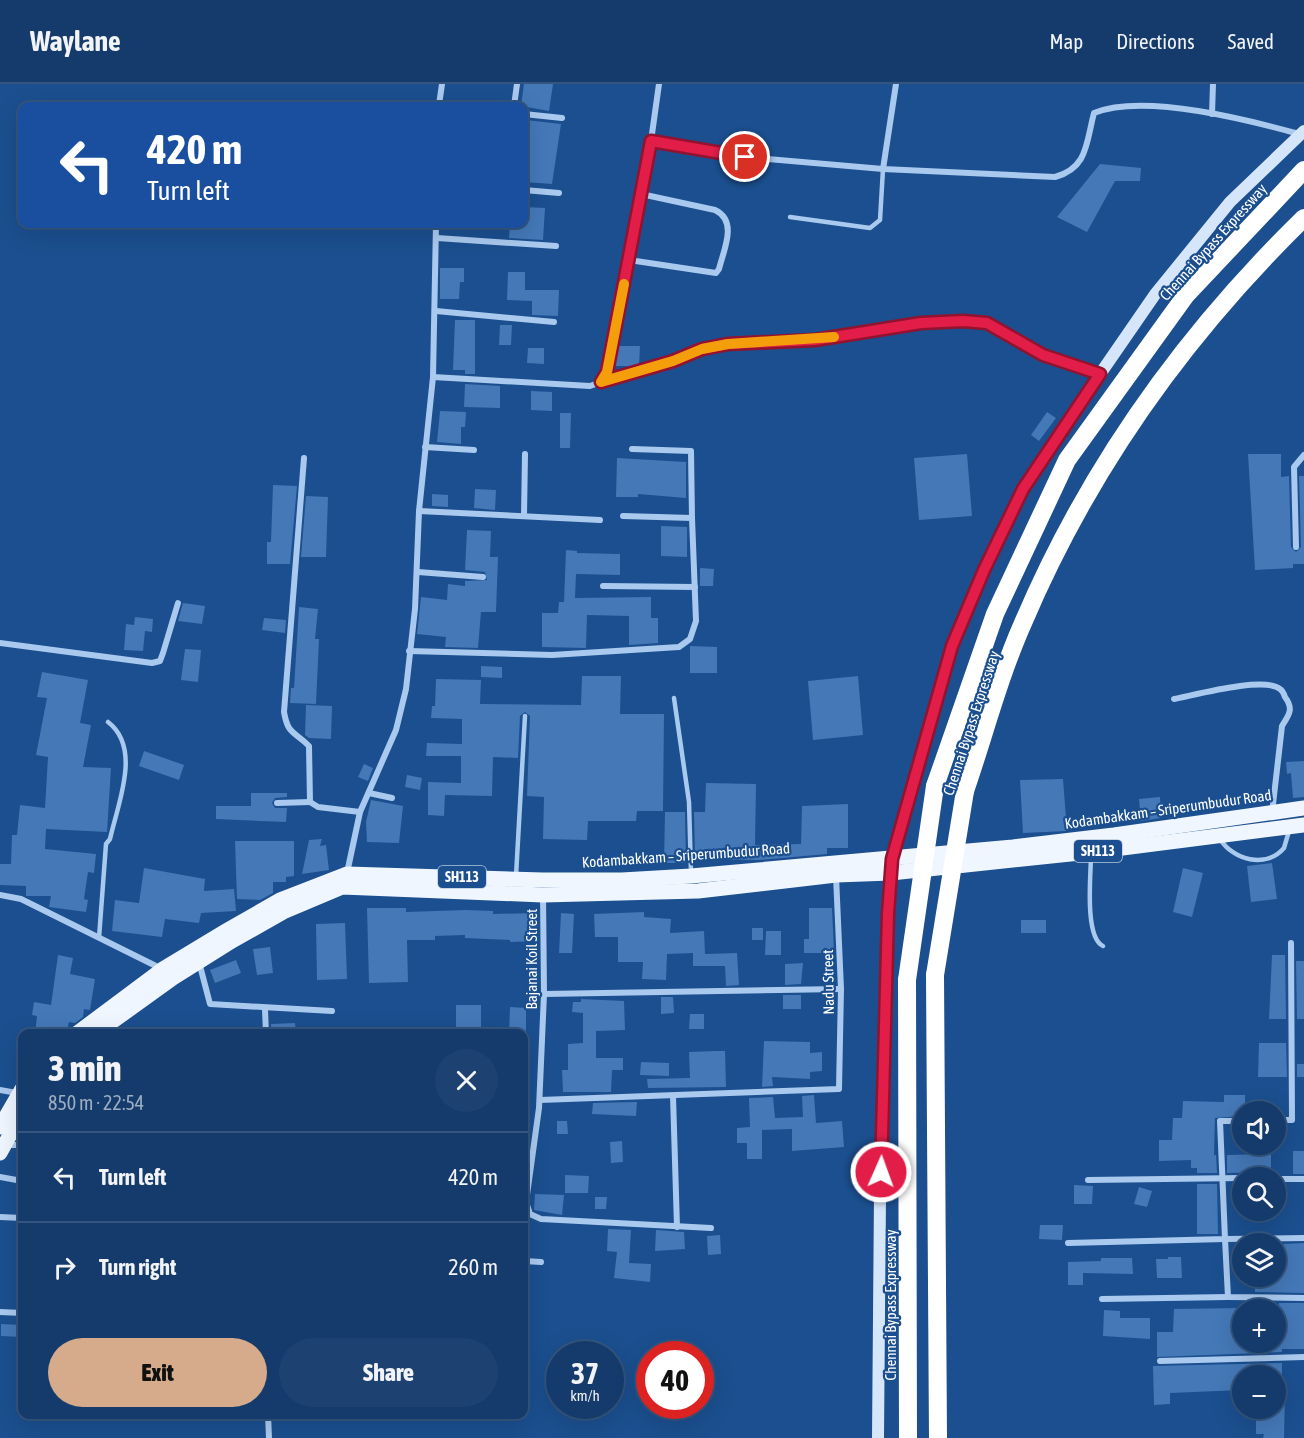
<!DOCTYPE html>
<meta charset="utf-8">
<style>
:root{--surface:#143b6b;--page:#1d4271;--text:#f1f3f6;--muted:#9dadc1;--line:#33557e;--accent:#d6ab8b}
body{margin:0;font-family:"Asap Condensed",sans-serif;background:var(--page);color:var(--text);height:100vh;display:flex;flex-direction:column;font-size:22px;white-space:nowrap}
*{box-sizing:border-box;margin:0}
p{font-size:20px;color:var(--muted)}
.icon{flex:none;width:33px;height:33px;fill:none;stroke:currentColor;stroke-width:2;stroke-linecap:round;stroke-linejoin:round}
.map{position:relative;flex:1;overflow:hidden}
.sheet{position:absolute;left:18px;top:945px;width:510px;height:390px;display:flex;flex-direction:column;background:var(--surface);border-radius:12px;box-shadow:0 6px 24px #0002,0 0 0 2px var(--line)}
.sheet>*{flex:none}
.top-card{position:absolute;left:18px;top:18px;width:510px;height:126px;border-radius:12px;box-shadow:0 6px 24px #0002,0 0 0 2px var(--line);background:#1a4fa0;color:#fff;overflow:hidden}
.tools{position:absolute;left:1232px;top:1017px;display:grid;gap:12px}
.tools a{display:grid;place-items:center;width:54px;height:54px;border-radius:50%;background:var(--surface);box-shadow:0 6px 24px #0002,0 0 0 2px var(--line);font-size:30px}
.speed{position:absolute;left:546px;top:1257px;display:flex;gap:12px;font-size:30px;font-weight:700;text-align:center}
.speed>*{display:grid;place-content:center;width:78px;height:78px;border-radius:50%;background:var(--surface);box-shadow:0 6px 24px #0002,0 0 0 2px var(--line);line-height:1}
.speed small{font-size:15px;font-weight:400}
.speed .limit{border:9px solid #d22;background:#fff;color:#111}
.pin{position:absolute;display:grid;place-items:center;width:51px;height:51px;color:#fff;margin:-26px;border:3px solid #fff;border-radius:50%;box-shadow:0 2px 6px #0007}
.me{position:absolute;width:66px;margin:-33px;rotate:2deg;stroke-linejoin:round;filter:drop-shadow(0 0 4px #0008)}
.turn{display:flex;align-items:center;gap:21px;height:126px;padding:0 30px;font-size:27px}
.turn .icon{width:78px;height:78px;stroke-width:2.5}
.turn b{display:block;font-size:42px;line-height:51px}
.round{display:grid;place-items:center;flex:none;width:63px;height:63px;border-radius:32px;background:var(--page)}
.overview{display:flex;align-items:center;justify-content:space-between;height:102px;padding:0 30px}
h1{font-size:36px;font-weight:800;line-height:45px}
.button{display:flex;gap:12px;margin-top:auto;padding:12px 30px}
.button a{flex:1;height:69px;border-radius:36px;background:var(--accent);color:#111;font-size:24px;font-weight:800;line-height:69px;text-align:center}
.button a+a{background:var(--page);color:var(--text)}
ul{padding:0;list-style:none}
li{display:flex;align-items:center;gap:18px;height:90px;padding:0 30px;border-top:2px solid var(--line)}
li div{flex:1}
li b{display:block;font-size:22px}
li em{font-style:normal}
header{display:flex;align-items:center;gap:36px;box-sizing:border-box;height:84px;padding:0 30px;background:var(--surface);border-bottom:2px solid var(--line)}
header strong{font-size:28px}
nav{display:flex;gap:33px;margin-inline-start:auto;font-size:21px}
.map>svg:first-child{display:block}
</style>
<header>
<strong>Waylane</strong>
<nav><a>Map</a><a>Directions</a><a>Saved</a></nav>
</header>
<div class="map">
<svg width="1304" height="1354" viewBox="0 0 1304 1354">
<rect width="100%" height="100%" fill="#1b4f8f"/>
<!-- building -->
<g fill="#4478b7">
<polygon points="524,0 553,0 549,27 521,22"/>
<polygon points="526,36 561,40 552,100 524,98"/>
<polygon points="1100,80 1141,84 1140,97 1115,97 1087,148 1057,133"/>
<polygon points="524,123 545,124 543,156 509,154 510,140 524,140"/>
<polygon points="440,184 464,184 464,198 460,198 459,215 440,215"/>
<polygon points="508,188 525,188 525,206 559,206 558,232 532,231 532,217 507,216"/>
<polygon points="455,236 475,236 475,290 465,290 465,286 453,286"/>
<polygon points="500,241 512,241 511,261 499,261"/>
<polygon points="617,262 640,262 639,282 615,282"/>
<polygon points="528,264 544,264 544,280 527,279"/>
<polygon points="465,300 500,302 500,324 464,323"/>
<polygon points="531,307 552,308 552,327 531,326"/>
<polygon points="440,327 466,328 465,343 461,343 461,360 437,358"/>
<polygon points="1047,328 1056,334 1039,357 1031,351"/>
<polygon points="560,329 571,329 570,364 560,364"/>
<polygon points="967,370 972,432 919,436 914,374"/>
<polygon points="1248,370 1281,370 1281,393 1289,392 1291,463 1296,468 1301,463 1299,392 1304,392 1304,480 1293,480 1293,484 1255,486"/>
<polygon points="617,374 686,378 686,414 638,410 638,413 616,413"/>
<polygon points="273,401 297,402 290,480 267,480 267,458 271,458"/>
<polygon points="475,405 496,406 495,426 474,424"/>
<polygon points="432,410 448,411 448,423 432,422"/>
<polygon points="306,412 328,413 326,473 301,473"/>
<polygon points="661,442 687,443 687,473 661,472"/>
<polygon points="467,446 491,447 490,473 498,473 496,528 481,528 478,564 445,563 446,553 417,550 421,513 447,516 448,500 465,502 465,497 487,496 485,488 465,486"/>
<polygon points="566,466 577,467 577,469 620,470 620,491 576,490 575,514 651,513 651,534 658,534 658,559 629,561 629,532 587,531 586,564 542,563 542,529 558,529 559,518 564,518"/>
<polygon points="700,484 714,485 713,502 700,502"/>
<polygon points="183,519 205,522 202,540 178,537"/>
<polygon points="299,523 318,525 315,555 319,555 316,620 290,619 291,604 294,604"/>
<polygon points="135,533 153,535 152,548 145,547 143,567 124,566 126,540 134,541"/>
<polygon points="264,534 286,536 285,549 262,546"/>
<polygon points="690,562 717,563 717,589 690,589"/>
<polygon points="185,565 201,566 198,598 181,596"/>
<polygon points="481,582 502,583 502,594 481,593"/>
<polygon points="42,588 88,596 80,639 91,641 83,683 111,684 107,748 46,745 45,765 96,770 94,789 88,788 84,815 88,816 86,828 49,823 51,812 26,812 26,802 0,801 0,780 11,780 12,751 17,751 20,721 45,724 48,673 36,671 47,614 37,613"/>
<polygon points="582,592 621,592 620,630 664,630 663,727 637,727 636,737 588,737 587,756 543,755 544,713 527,712 530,632 525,628 520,632 518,674 493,673 492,712 445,711 444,732 428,731 428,698 461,699 461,672 426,672 427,659 462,660 462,635 431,634 432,622 435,622 436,595 481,596 480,620 581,621"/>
<polygon points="858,592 863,651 813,656 808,597"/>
<polygon points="306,621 332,622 331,655 309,654 305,651"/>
<polygon points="144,667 184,681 179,696 139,682"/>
<polygon points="1304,677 1304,713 1293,714 1291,689 1287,690 1286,678"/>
<polygon points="364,680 373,684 368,697 358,693"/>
<polygon points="407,691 422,694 420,706 405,703"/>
<polygon points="1063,695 1067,747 1023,749 1020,696"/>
<polygon points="706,699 756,700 755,761 801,760 802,722 848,720 848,764 827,764 827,770 759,776 695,775 694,728 705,728"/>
<polygon points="251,709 287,709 287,713 275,714 272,719 275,724 287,724 286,738 216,735 216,722 251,722"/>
<polygon points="1160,713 1161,734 1141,737 1139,715"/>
<polygon points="371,716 403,722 399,759 367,758 366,738"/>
<polygon points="665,728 685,728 686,779 664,779"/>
<polygon points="322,755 320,762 326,761 329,786 302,790 309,756"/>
<polygon points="235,757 294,757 294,792 286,793 286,798 273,798 273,809 260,816 237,815"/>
<polygon points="1272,779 1277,815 1251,818 1247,782"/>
<polygon points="144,784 205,795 204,807 234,805 236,827 201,829 199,839 165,835 162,853 112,847 115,816 139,819"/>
<polygon points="1183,784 1203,789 1192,833 1173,828"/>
<polygon points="367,824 406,824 406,828 466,826 493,827 493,830 538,829 538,857 510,858 510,856 465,854 465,851 435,852 435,856 407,856 408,898 369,899"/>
<polygon points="809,824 832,824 834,869 804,869 804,855 809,855"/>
<polygon points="644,828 644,833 671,835 670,849 704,847 705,870 737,869 739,901 726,902 725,882 693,882 693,869 667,870 666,896 642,895 643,878 618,878 618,853 595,853 594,830"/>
<polygon points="561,829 574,830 572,869 559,869"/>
<rect x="1021" y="836" width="25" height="13"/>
<polygon points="345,839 347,895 317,896 316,840"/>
<rect x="752" y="844" width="11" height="12"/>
<polygon points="766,847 781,847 781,871 765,871"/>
<polygon points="270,863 273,889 257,891 253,865"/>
<polygon points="58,871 73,874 70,890 95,895 90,926 84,925 83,933 75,939 69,938 66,950 35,950 37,932 32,931 34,918 51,921"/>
<polygon points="1272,871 1285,871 1286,935 1269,935"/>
<polygon points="236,876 241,889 215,899 210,886"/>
<polygon points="1296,877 1304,877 1304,935 1297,935"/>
<polygon points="803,879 801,900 785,901 785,880"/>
<rect x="783" y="911" width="18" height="14"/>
<polygon points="661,913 673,913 674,929 661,930"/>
<polygon points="581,915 624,917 625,946 596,947 596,974 623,974 623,986 612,986 611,1008 563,1008 562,986 568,986 568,960 583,959 583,929 572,928 573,918 581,918"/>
<rect x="456" y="921" width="25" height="29"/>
<polygon points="510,923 526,924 526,950 509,950"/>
<polygon points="690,930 704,930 704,945 689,945"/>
<polygon points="295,939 296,950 271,950 271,940"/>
<polygon points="764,957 810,958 810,969 822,968 822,987 810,988 810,995 772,993 773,1002 762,1003"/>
<polygon points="1259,959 1286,959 1287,993 1258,993"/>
<polygon points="715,967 725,967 726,1003 648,1004 647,995 690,994 689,968"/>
<polygon points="641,978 669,979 669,992 640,991"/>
<rect x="1297" y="980" width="7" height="13"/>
<polygon points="814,1011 816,1039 842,1037 844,1063 792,1067 792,1045 762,1046 762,1075 747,1075 747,1059 737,1059 737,1044 750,1043 749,1014 773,1013 775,1034 803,1033 802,1012"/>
<polygon points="1224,1011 1245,1011 1245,1028 1242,1028 1242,1032 1215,1034 1214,1071 1216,1071 1217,1089 1197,1089 1197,1084 1191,1084 1191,1076 1159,1077 1159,1056 1172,1056 1173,1034 1182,1034 1183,1017 1224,1018"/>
<polygon points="637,1018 636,1032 592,1030 593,1019"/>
<polygon points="557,1037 567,1037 568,1050 557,1050"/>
<polygon points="622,1057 623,1078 611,1079 610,1058"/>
<rect x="1293" y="1067" width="11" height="23"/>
<polygon points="1271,1070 1271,1088 1227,1089 1227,1071"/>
<polygon points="565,1091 589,1092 588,1109 565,1109"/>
<polygon points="1197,1100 1217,1100 1218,1150 1197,1150"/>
<polygon points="1074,1101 1093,1102 1092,1120 1074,1120"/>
<polygon points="1139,1103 1152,1107 1147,1123 1134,1120"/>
<polygon points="535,1110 564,1111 562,1131 534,1126"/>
<polygon points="595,1113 607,1113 606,1125 595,1125"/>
<polygon points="1040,1141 1063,1141 1062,1156 1039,1155"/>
<polygon points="608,1145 631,1146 629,1179 651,1180 650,1198 614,1194 617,1168 607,1167"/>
<polygon points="656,1146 684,1148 685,1165 655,1167"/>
<polygon points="720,1151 721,1170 708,1171 707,1152"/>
<polygon points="1304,1159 1304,1209 1255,1208 1255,1192 1275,1192 1275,1188 1284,1188 1283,1160"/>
<polygon points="1168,1173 1181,1173 1182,1194 1157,1194 1156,1175 1168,1175"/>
<polygon points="1101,1174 1132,1174 1133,1190 1083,1189 1083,1201 1068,1201 1068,1178 1101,1177"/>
<polygon points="1279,1219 1304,1219 1304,1265 1282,1265 1282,1268 1157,1273 1157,1248 1173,1248 1174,1225 1242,1224 1242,1258 1275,1258 1275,1241 1279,1241"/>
<polygon points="1104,1226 1120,1227 1120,1234 1150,1234 1150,1255 1103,1252"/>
<polygon points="1,1240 22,1241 22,1253 1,1252"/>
<polygon points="1282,1279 1282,1292 1242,1292 1242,1306 1170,1309 1170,1320 1154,1321 1153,1282"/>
<polygon points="1275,1308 1285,1308 1284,1354 1263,1354 1264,1350 1256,1350 1256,1324 1275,1324"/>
</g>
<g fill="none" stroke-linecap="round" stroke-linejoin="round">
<!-- lane -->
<g stroke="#a9c9ee" stroke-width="4.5">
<polyline points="790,133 870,144 880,136 883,85"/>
<polyline points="601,298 673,277 702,265 728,260 815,256 921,239 963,237 987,239 1043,271 1098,289"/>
<polyline points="674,614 689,718 691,789"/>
<path d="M1220,755C1233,776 1266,785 1284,764L1289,747"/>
<path d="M1091,771C1091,789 1084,853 1103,862"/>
<polyline points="516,792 525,632"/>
<path d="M99,854L106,760L110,755C118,719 142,664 108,638"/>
</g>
<!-- street -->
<g stroke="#a9c9ee" stroke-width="6">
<path d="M659,0L651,57L745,73L883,85L1055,93C1088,84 1086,59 1094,29C1143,9 1249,36 1299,50"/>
<polyline points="439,21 442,0"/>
<polyline points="439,22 453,22"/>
<polyline points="514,22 517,0"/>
<polyline points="524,30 562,34"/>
<polyline points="1212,30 1213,0"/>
<polyline points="883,85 896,0"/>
<polyline points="524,106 559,109"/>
<polyline points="437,154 556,162"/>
<path d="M629,176L716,189L719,185C724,165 738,137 715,126L641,110"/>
<polyline points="436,227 554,238"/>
<polyline points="433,293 590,302 601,298 607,288 651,57"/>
<polyline points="425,363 474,366"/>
<polyline points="632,365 691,367 692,434"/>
<path d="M304,374L284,628C288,651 294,647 309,662L310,718L318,723L360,728"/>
<polyline points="419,427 600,436"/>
<polyline points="524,432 525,370"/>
<polyline points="1296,463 1294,383 1304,371"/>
<polyline points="418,488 483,493"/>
<polyline points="603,502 695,503"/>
<polyline points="0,559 152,579 160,577 163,569 178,519"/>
<polyline points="409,567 552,571 679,563 690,555 696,537 692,434 623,432"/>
<path d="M1174,615C1195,611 1264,592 1280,605C1283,607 1284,610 1285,613C1294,625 1289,631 1282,642L1272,729"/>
<polyline points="369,709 392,714"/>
<polyline points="277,719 310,718"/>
<polyline points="347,789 360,728 396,646 406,605 415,525 419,427 433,293 436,140"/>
<polyline points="543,810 544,910 539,1024 526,1118 530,1130 541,1135 711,1144"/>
<polyline points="0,811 21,815 160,884"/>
<polyline points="199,878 210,920 332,927"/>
<polyline points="544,910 841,905"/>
<polyline points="265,925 266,950"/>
<polyline points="0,1006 17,1009"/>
<polyline points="673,1012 677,1143"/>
<polyline points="540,1016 839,1005 841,905 836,792"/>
<polyline points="1275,1036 1292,1036 1291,859"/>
<polyline points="5,1061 22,1061"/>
<polyline points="0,1093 22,1097"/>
<polyline points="1275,1095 1304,1095"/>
<polyline points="1088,1096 1242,1094"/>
<polyline points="0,1133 22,1134"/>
<polyline points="1304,1154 1225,1155 1228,1213 1304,1214"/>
<polyline points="1068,1159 1225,1155 1220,1037 1242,1037"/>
<polyline points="524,1177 541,1178"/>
<polyline points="1102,1215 1228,1213"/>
<polyline points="0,1228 22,1229"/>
<polyline points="1160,1277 1304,1273"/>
<polyline points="268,1330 269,1354"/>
</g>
<!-- secondary -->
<polyline stroke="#d6e6fa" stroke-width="12" points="878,1354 880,1110 888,829 892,775 952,562 984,485 1023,405 1058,351 1156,209 1230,118 1304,47"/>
<!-- primary -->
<g stroke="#f0f6ff" stroke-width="15">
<polyline points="76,950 163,885 226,847 280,816 347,790 543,796 622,796 691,792 1013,763 1114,751 1304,724"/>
<polyline points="95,950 173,894 232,857 285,827 342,803 543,811 698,807 836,791 891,789 1099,767 1304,741"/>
<polyline points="0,1043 22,1005"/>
<polyline points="0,1069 22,1029"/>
</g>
<!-- highway -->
<g stroke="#fff" stroke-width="18">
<polyline points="935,702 995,530 1067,376 1186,211 1304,86"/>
<path d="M965,707C984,652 999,593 1023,539C1088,386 1185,250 1304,134"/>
<polyline points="935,891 938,1354"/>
<polyline points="907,896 908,1354"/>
</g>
<!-- highway-bridge -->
<g stroke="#fff" stroke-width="18">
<polyline points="935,891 965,707"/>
<polyline points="907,896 935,702"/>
</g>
</g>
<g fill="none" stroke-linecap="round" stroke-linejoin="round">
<defs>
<polyline id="route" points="745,73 651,57 607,288 601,298 673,277 702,265 728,260 815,256 921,239 963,237 987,239 1043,271 1100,290 1023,405 984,486 952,562 892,775 888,830 881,1088"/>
</defs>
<!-- route casing -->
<use href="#route" stroke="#92132f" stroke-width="15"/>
<!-- route -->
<use href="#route" stroke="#e11d48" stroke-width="10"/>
<!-- slow -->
<polyline stroke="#f59e0b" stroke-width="10" points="624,200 607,288 601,298 673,277 702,265 728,260 834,253"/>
</g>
<g text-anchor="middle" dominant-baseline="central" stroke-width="4.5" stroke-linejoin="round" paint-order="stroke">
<!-- shield labels -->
<g fill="#1b4f8f" stroke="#bbcadd" stroke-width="1.5">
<rect x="1074" y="756" width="48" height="22" rx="4.5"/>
<rect x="438" y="782" width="48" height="22" rx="4.5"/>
</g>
<g font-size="14" font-weight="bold" fill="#fff">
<text x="1098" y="767">SH113</text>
<text x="462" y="793">SH113</text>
</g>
<!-- street labels -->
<g font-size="15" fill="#fff" stroke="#1b4f8f">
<text transform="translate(1213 158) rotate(-48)">Chennai Bypass Expressway</text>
<text transform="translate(971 639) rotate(-72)">Chennai Bypass Expressway</text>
<text transform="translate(1168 725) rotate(-8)">Kodambakkam – Sriperumbudur Road</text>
<text transform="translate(686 771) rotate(-4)">Kodambakkam – Sriperumbudur Road</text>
<text transform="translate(531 875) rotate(-90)">Bajanai Koil Street</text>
<text transform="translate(828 898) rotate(-91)">Nadu Street</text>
<text transform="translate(890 1221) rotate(-90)">Chennai Bypass Expressway</text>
</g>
</g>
</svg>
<div class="tools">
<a><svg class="icon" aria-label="sound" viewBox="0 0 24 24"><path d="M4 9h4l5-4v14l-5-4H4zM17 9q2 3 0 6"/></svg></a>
<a><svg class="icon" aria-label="search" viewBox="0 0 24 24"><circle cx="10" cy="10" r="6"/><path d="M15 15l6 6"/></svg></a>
<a><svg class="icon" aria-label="layers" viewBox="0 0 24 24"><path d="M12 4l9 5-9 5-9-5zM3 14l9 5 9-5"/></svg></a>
<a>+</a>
<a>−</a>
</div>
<div class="speed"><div>37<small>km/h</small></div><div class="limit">40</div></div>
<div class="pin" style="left:745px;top:73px;background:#d93025"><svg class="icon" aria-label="arrive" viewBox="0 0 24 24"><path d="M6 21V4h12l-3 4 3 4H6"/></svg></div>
<svg class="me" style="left:881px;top:1088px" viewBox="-20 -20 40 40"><circle r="17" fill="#e11d48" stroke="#fff" stroke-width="3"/><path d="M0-11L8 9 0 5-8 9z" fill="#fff"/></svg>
<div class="top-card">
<div class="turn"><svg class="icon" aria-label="left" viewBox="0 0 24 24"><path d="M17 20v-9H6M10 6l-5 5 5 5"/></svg><div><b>420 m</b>Turn left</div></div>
</div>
<section class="sheet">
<div class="overview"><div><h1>3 min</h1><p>850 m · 22:54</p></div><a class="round"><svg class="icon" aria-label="close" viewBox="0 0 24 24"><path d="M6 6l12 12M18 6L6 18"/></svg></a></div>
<ul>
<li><svg class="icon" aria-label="left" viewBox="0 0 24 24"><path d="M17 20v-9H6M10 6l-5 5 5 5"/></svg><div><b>Turn left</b></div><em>420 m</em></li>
<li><svg class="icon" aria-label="right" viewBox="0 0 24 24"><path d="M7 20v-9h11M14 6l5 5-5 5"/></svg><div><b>Turn right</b></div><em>260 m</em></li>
</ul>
<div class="button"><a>Exit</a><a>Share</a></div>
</section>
</div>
